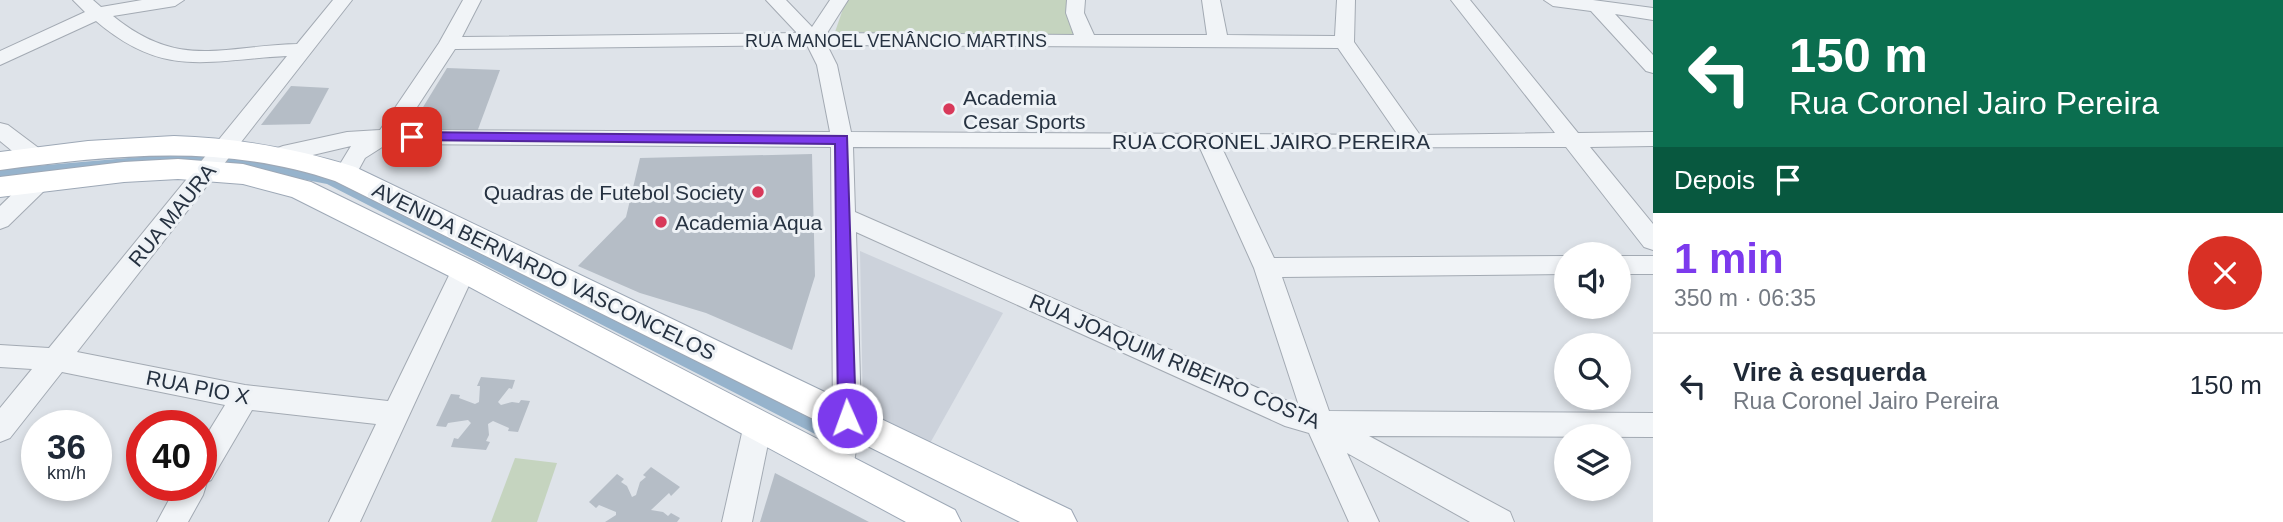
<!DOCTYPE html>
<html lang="pt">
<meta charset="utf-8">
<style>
:root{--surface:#fff;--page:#f2f2f3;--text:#1f2937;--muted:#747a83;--line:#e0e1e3;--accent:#7c3aed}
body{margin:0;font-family:Helvetica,sans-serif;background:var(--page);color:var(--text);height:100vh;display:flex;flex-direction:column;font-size:26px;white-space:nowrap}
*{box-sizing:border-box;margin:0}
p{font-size:23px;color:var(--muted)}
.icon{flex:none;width:38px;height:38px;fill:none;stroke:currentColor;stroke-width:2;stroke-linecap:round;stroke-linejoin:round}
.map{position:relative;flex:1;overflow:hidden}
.panel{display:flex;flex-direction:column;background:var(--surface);width:630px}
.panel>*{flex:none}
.guide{background:#0b6e4f;color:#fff;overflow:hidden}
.tools{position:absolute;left:1554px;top:242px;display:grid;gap:14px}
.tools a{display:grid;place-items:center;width:77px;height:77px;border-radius:50%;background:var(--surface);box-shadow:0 4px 10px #0003;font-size:35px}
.speed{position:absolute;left:21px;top:410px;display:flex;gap:14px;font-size:35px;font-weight:700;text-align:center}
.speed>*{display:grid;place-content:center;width:91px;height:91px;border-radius:50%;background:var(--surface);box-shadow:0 4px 10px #0003;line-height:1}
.speed small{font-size:18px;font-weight:400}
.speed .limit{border:10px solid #d22;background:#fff;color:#111}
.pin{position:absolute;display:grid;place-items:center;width:60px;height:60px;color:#fff;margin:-30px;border-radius:14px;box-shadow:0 4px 10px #0006}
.me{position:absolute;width:77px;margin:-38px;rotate:358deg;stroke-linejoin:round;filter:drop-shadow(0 0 5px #0008)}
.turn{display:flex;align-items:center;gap:24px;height:147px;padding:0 21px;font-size:32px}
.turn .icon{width:91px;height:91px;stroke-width:2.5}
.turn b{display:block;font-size:49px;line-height:60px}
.then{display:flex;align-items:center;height:66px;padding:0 21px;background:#0003;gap:14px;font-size:26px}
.round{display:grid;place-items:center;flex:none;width:74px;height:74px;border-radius:37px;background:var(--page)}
.head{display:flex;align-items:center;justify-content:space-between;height:119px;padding:0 21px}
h1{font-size:42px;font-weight:800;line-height:52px;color:var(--accent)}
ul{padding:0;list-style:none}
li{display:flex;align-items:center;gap:21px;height:105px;padding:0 21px;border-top:2px solid var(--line)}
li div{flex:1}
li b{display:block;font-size:26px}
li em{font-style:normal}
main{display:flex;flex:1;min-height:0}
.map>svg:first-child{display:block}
</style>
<main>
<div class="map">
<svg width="1653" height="522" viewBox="0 0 1653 522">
<rect width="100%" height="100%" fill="#dee3e9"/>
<!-- built -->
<polygon fill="#ccd2db" points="860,251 1003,313 929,445 863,412"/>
<!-- green -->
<g fill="#c5d4bf">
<polygon points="846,0 1072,0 1074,36 835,32"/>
<polygon points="515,458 557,463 537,522 491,522"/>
</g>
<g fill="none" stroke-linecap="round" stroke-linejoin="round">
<!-- canal -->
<polygon fill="#96b3cc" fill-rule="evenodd" points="198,152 240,157 336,176 827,422 830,428 827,434 821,436 815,434 327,184 240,167 198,162 0,179 0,169"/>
</g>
<!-- building -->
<g fill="#b5bdc6">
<polygon points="447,68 500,70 477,132 409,130"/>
<polygon points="291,86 329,88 310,124 261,125"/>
<polygon points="812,154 815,276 792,350 706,313 640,293 578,266 626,217 640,158"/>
<polygon points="481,377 515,380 512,389 509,388 498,402 501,405 512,402 519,403 521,400 530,401 518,432 508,431 509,428 493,421 488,424 489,435 486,441 490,442 486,450 451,447 454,438 458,439 471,423 468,420 448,423 446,427 436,426 451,394 460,395 459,398 475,404 479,402 480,386 477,386"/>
<polygon points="651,467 680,487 671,496 669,493 651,510 663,512 668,516 671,513 680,518 677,522 605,522 616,515 616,512 599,505 596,508 589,502 617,474 624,479 621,482 627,486 632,497 636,495 640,482 646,477 643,475"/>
<polygon points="775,473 869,522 760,522"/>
</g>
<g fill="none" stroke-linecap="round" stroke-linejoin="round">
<defs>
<g id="minor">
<path d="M73,0H93L101,7L142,0H184L175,6L113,16C180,70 220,46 297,44L333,0H352L77,352L245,385L388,401L455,263L464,260L473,263L476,270L360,522H329L376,424L252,410L211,480L207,482L203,495L188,522H157L177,485H201V444L225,405L62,372L10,438L0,442V408L32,369L0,367V345L49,348L287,56C207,60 164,79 96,21L0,65V51L85,12Z"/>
<path d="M463,0H481L462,37L797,33L766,0H786L812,27L830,0H848L827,33L1074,35L1066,13L1067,0H1085L1084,13L1094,35H1207L1202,0H1220L1227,35L1335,36L1337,0H1355L1354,42L1420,135L1555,133L1451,0H1470L1578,133L1653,132V146L1590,147L1653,224V250L1644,247L1566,147L1222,148L1274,258L1566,256V274L1282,277L1329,411L1653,413V437L1369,436L1510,512L1514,522H1470L1347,453L1379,522H1349L1309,433L1285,426L856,232L861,418L853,469L848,478L838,482L828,478L823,469L833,418L831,147L387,144L365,158L353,180L345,182L337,180L334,174L351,146L283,162L275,159L272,154L275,149L283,146L347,132L380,130L439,43ZM807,45L817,65L830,132L402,130L455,49ZM827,45L1338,48L1398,135L851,132L837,65ZM853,147L1200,148L1254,268L1299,406L855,212Z"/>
<polygon points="1544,0 1593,0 1653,8 1653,20 1615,14 1653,55 1653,73 1646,71 1591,11 1553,6"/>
<path d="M0,123L8,125L44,152L47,157L44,162C27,167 13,151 0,141Z"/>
<polygon points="39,174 47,176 50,182 47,188 8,226 0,229 0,206 31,176"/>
<rect x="1619" y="256" width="34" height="18"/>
<polygon points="758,412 768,415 772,424 752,522 722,522 744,424 748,415"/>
</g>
<g id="major">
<path d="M174,136C237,138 294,148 355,167L1071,510L1077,522H1020L335,181C222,143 116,155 0,170V152L88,141Z"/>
<polygon points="178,159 243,164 311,182 475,262 955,510 961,522 906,522 453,278 292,197 243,184 178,179 124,182 0,197 0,177 124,162"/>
</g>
</defs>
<!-- minor casing -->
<use href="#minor" stroke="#a3aab3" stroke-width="2"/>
<!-- major casing -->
<use href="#major" stroke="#9da8b6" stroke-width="2"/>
<!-- minor -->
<use href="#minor" fill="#f1f4f7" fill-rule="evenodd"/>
<!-- major -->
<use href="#major" fill="#fff" fill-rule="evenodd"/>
</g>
<!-- route -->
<polygon fill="#7c3aed" stroke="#51269a" stroke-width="2" points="412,132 847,136 856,418 854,424 847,426 841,424 838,418 835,144 407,140 405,137"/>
<!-- markers -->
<g fill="#d8395a" stroke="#eef2f6" stroke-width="2.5">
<circle cx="949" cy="109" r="7"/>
<circle cx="758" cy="192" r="7"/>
<circle cx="661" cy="222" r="7"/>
</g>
<g text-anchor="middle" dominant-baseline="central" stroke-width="6" stroke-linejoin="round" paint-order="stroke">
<!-- far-street labels -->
<g font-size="18" fill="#263241" stroke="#eef2f6">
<text x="896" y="41">RUA MANOEL VENÂNCIO MARTINS</text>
</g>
<!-- poi labels -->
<g font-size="21" fill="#263241" stroke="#eef2f6" text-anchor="start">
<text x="963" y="97">Academia<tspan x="963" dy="24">Cesar Sports</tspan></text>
<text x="744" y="192" text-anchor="end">Quadras de Futebol Society</text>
<text x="675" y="222">Academia Aqua</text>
</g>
<!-- street labels -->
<g font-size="21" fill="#263241" stroke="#eef2f6">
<text x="1271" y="141">RUA CORONEL JAIRO PEREIRA</text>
<text transform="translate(172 215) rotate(-51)">RUA MAURA</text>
<text transform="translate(544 271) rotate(26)">AVENIDA BERNARDO VASCONCELOS</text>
<text transform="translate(1175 361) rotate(23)">RUA JOAQUIM RIBEIRO COSTA</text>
<text transform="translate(198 387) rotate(11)">RUA PIO X</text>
</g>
</g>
</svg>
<div class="tools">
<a><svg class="icon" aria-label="sound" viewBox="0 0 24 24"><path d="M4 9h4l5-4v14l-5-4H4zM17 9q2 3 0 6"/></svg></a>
<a><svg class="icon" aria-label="search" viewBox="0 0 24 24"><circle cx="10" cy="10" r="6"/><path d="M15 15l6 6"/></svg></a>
<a><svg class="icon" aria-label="layers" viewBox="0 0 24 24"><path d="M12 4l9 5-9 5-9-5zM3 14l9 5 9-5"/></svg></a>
</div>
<div class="speed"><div>36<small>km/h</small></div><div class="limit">40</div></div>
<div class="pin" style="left:412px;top:137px;background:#d93025"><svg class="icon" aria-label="arrive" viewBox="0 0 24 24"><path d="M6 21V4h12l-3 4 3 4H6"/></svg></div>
<svg class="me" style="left:847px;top:418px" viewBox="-20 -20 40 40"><circle r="17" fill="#7c3aed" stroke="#fff" stroke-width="3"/><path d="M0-11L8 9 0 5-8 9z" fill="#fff"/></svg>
</div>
<section class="panel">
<div class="guide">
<div class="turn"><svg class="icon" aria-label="left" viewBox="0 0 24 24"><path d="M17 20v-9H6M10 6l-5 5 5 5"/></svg><div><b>150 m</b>Rua Coronel Jairo Pereira</div></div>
<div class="then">Depois<svg class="icon" aria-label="arrive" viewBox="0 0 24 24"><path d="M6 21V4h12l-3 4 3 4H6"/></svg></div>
</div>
<div class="head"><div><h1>1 min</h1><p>350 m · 06:35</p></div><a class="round" style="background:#d93025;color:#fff"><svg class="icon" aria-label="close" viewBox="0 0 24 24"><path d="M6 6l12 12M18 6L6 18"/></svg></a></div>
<ul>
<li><svg class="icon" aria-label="left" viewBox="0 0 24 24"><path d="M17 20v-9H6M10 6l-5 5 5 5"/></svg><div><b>Vire à esquerda</b><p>Rua Coronel Jairo Pereira</p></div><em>150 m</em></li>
</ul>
</section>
</main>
